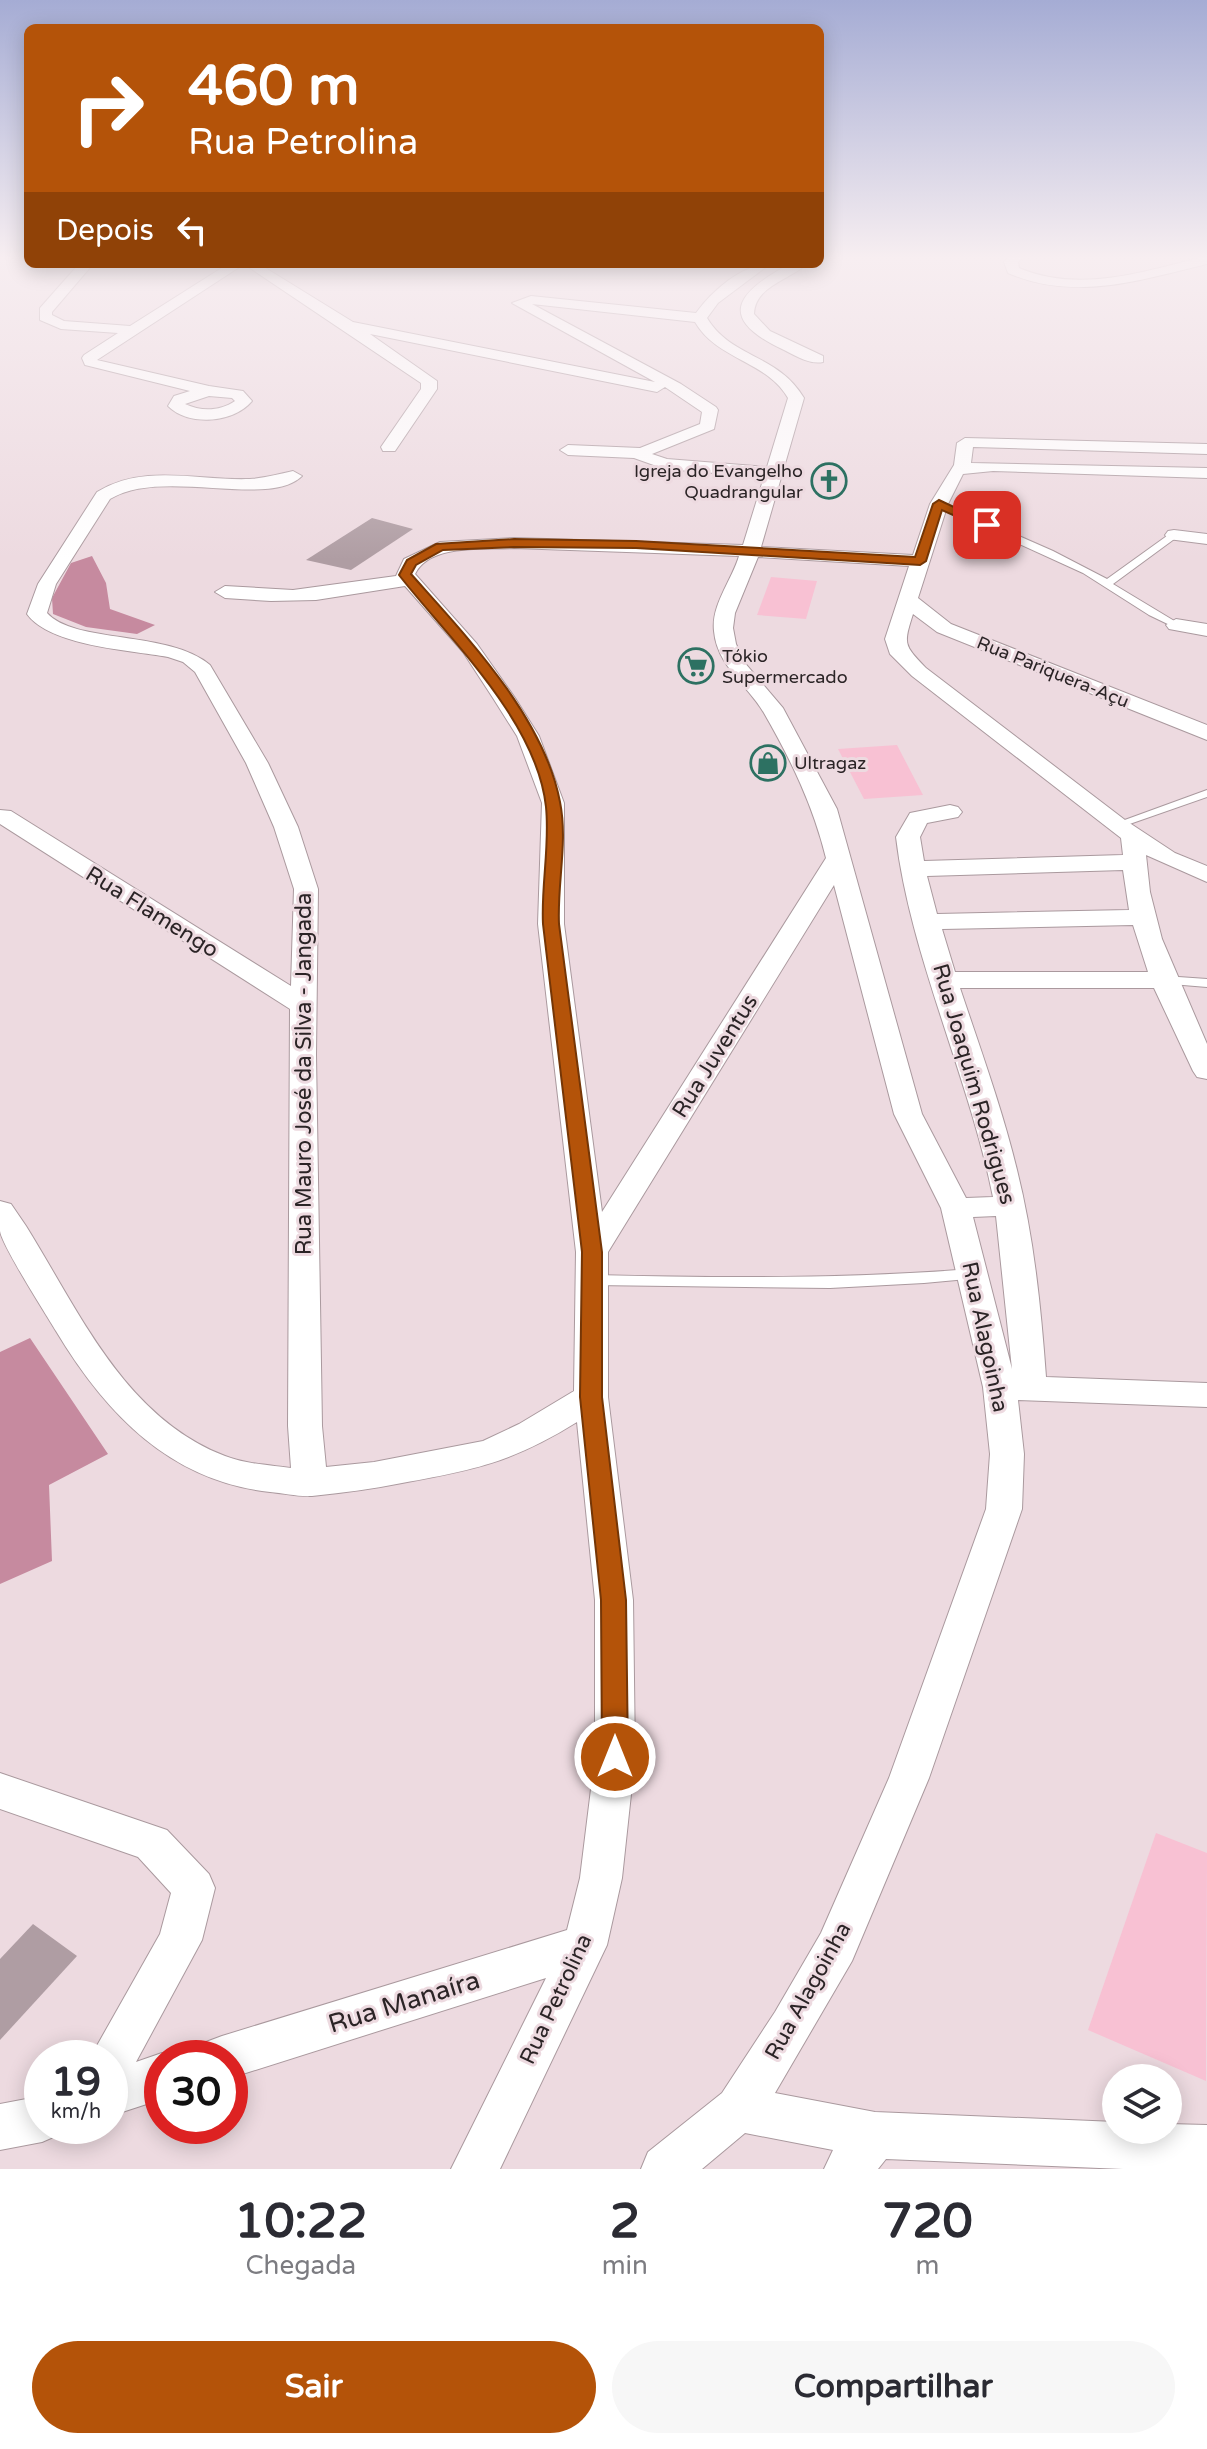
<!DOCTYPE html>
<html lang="pt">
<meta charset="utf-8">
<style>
:root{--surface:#fff;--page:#f7f7f7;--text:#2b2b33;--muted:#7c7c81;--accent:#b45309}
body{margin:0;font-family:"Varela Round",sans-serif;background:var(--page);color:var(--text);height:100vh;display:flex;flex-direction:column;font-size:30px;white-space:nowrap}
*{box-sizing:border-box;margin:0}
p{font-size:26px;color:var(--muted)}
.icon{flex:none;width:44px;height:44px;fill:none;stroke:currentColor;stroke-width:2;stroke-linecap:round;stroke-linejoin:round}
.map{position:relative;height:2169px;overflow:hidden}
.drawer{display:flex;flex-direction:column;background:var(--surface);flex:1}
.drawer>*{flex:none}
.top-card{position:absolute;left:24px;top:24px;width:800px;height:244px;border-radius:12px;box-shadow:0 4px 20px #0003;background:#b45309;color:#fff;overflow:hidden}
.buttons{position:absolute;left:1102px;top:2064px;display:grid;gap:16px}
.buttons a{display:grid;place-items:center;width:80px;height:80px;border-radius:50%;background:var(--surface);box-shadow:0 4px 20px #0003;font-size:40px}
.speed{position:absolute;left:24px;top:2040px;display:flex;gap:16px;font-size:40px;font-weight:700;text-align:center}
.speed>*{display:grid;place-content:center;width:104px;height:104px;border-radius:50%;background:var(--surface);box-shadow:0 4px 20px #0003;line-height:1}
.speed small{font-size:20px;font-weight:400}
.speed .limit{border:12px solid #d22;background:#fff;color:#111}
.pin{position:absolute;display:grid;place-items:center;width:68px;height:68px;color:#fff;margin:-34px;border-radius:16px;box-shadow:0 4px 12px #0006}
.me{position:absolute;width:88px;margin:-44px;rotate:0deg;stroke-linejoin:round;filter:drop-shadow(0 0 6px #0008)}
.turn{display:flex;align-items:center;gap:28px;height:168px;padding:0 32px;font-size:36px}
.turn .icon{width:104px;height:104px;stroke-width:2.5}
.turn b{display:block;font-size:56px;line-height:68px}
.then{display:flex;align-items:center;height:76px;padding:0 32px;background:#0003;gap:16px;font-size:30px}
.eta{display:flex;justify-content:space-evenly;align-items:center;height:136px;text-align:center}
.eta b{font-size:48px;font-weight:700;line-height:56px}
.button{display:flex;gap:16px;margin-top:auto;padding:16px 32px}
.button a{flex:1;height:92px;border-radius:48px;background:var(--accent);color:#fff;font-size:32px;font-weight:700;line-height:92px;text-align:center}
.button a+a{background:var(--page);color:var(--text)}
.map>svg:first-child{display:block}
</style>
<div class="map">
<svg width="1207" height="2169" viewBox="0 0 1207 2169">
<rect width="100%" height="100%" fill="#eddae0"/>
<!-- green -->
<g fill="#f8c1d3">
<polygon points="771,577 817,581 806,619 757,615"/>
<polygon points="897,745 923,795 864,799 838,749"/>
<polygon points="1156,1833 1207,1853 1206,2081 1088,2030"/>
</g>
<!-- forest -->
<g fill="#c68a9f">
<polygon points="92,556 106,583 110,609 155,625 137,634 86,627 53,614 52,598 71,563"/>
<polygon points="30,1338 108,1454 49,1485 52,1561 0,1584 0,1352"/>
</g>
<!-- building -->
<g fill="#af9da3">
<polygon points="372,518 413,529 351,570 306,560"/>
<polygon points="33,1924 77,1956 0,2040 0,1959"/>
</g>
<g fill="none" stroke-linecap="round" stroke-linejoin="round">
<defs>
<g id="lane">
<polygon points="936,502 942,502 1053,551 1107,579 1171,533 1177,533 1177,537 1113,584 1181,625 1176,628 1149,615 1083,573 936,506"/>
<polygon points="1207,790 1207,797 1121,827 1117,828 1111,825"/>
<polygon points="1164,976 1207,979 1207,987 1159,983 1157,980"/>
<path d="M972,1269L978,1270L980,1274L978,1278L924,1283L830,1288L593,1285L587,1284L585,1280L587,1276L593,1275C720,1278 846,1279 972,1269Z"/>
</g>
<g id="street">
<path d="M1009,256H1023L1018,262L1019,268C1080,294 1145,271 1207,256V264C1140,280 1075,302 1008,273L1004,262Z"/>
<path d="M79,264H93L52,312V315L64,321L130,326L228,264H259L353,322L655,382L512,303L531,296L696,313C712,291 742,264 770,264L718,303L707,318C731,358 778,354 804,398L761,547L913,555L930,504L954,465L957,443L965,438L1207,444V454L973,447L971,463L1207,468V478L993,471L963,474L948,504L918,598L951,624L1207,725V740L937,632L913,614C903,645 904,645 926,668L1125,820L1175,853L1207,866V882L1146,855L1150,892L1162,939L1207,1044V1079L1197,1077L1193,1071L1154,988H960C980,1048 1002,1108 1017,1170C1034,1238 1041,1308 1046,1377L1207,1383V1407L1018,1400L1024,1454L1022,1509L929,1778L852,1961L775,2093L875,2112L1116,2122V2130H1168V2124L1207,2125V2169H1123L886,2159L878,2169H824L833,2150L745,2133L702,2169H641L648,2152L722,2093L775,2012L821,1933L889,1778L986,1509L990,1454L983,1387L941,1208L894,1114L834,885L608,1252V1397L633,1600L635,1757L622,1878L607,1945L500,2169H451L546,1978L230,2078V2058H199L206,2042L222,2036L567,1930L580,1878L595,1757V1600L577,1422C513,1462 474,1470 402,1483C372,1489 341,1493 312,1496C299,1497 283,1493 270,1492C170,1481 106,1414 56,1331C46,1314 2,1246 0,1231C0,1222 0,1211 0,1201L11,1204L26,1226C79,1311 124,1417 225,1456C246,1464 269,1465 291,1468L288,1426L290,1009L0,824V810L11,811L291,986L294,889L274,827L246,763L195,672L183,662L168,657C129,650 50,646 27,614L38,584L97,492C144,463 198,481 250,479C265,478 279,474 293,471L302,476C269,509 162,467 110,499L56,584L47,613C74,644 169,630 210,665L268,763L298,827L318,889L316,1055L322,1426L326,1467L374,1462L483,1441L519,1424L574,1391L576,1252L538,924L542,803L517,736L493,698L463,652L405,586L316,600L271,601L225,598L215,592L225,586L293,590L396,576L404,559L440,542L514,538L743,545L764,477L665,469L634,458L568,455L560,450L568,445L640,448L700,424L702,412L665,387L657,392L370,334L437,381V389L395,451H383L381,447L421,389V383L244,264L97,360L209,386L243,391L252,401C234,423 189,427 168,406L174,396L190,391L85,365L82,358L84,355L118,333L61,329L40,320V308ZM532,304L695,322C717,360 767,361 788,398L767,467L667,459L652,454L714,429L718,410L716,407L681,384ZM209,396L232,398L235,401C220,411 202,412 185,404ZM514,548L739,556C732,580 711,605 714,631C717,666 747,684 764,713C791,760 813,805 826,858L602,1212L564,924V803L539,736L515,698L477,644L415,574C430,543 484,550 514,548ZM758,557L909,566L885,639L890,654L912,676L1121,838L1123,855L924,861L920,837L927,823L958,817L962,812L958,807L950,805L910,813L896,837C910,955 969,1077 993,1197L966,1198L922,1114L837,809L783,708L744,662L736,644L733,628L735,613ZM1123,870L1129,910L937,914L927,876ZM1133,925L1148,972H955L942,929ZM996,1216L1012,1369L973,1217Z"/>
<path d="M790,264H807C789,280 755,286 754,314L770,331L823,356V362C810,365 794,355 782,349C716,318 737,292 790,264Z"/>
<polygon points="1174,530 1207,534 1207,544 1168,539 1165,535 1168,531"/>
<polygon points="1176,619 1207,624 1207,636 1169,629 1166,625"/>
<polygon points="0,1773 167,1830 209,1874 215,1888 202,1940 136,2062 162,2053 173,2058 162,2058 162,2099 110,2116 110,2058 90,2058 160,1934 171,1893 138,1857 0,1809"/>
<polygon points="42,2096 42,2126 62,2126 58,2135 42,2142 0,2150 0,2104"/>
</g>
</defs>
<!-- lane casing -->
<use href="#lane" stroke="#aa999e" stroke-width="2"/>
<!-- street casing -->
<use href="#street" stroke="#aa999e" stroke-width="2"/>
<!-- lane -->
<use href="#lane" fill="#fff" fill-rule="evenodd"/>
<!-- street -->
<use href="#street" fill="#fff" fill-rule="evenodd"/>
</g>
<!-- sky -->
<linearGradient id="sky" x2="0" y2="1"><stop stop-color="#a5acd4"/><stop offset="0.46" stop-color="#f7eef1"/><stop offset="1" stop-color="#f7eef1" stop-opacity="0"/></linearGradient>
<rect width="1207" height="560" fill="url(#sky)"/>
<!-- route -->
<path fill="#b45309" stroke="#753606" stroke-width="2" d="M939,500L992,525L982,528L942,510L926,561L920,565L636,548L514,547L443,550L416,565L411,574C467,637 544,717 560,802C568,842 557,884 559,924L602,1252V1397L626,1600L628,1757L624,1765L615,1768L606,1765L602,1757L601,1600L580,1397L582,1252L543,924C541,885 550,846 546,807C537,721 449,639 399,575L407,560L436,544L514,539L636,541L915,557L933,504Z"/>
<!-- icons -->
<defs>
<symbol id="church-ring" viewBox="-11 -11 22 22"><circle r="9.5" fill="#eddae0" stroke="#2d7162" stroke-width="1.5"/><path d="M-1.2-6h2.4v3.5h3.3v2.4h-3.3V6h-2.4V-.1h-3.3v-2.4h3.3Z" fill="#2d7162"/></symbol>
<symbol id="supermarket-ring" viewBox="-11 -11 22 22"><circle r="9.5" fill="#eddae0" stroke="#2d7162" stroke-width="1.5"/><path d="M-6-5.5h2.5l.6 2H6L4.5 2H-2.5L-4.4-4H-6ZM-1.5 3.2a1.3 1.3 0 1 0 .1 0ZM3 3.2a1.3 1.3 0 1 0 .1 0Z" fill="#2d7162"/></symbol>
<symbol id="shop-ring" viewBox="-11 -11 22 22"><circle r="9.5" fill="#eddae0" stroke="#2d7162" stroke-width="1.5"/><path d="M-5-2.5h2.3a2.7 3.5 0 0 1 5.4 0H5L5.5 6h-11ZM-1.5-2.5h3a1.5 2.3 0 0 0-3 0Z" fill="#2d7162"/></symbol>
</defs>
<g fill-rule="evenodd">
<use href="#church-ring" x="809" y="461" width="40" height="40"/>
<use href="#supermarket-ring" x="676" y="646" width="40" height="40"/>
<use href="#shop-ring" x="748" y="743" width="40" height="40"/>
</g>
<g text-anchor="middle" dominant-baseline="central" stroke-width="6" stroke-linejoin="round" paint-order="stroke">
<!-- far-poi labels -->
<g font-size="18" fill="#2b2426" stroke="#eddae0" text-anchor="start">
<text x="803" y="471" text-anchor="end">Igreja do Evangelho<tspan x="803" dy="21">Quadrangular</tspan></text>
<text x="722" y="656">Tókio<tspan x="722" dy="21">Supermercado</tspan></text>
<text x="794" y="763">Ultragaz</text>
</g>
<!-- far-street labels -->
<g font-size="18" fill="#2b2426" stroke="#eddae0">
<text transform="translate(1053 672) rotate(22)">Rua Pariquera-Açu</text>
</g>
<!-- street labels -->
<g font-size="22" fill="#2b2426" stroke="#eddae0">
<text transform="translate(152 912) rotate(32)">Rua Flamengo</text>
<text transform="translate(715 1056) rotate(-58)">Rua Juventus</text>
<text transform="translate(304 1074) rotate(-90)">Rua Mauro José da Silva - Jangada</text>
<text transform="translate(974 1084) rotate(74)">Rua Joaquim Rodrigues</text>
<text transform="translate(985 1337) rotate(78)">Rua Alagoinha</text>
<text transform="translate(808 1991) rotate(-61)">Rua Alagoinha</text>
<text transform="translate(556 1999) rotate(-65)">Rua Petrolina</text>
</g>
<!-- near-street labels -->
<g font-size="26" fill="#2b2426" stroke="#eddae0">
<text transform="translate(404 2002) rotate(-17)">Rua Manaíra</text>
</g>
</g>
</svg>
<div class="buttons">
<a><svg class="icon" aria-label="layers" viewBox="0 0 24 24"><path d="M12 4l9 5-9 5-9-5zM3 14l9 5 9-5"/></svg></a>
</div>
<div class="speed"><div>19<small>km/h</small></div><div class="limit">30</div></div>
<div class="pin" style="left:987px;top:525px;background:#d93025"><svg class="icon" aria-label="arrive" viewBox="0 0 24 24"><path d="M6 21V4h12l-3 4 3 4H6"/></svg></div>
<svg class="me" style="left:615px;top:1757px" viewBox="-20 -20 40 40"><circle r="17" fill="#b45309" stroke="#fff" stroke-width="3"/><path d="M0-11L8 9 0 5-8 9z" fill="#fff"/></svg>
<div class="top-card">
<div class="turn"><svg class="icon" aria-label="right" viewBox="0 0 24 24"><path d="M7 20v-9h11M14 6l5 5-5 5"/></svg><div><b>460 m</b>Rua Petrolina</div></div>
<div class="then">Depois<svg class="icon" aria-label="left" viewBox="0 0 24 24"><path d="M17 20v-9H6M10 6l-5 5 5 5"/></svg></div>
</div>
</div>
<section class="drawer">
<div class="eta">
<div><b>10:22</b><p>Chegada</p></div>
<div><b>2</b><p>min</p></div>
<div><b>720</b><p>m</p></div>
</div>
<div class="button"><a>Sair</a><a>Compartilhar</a></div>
</section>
